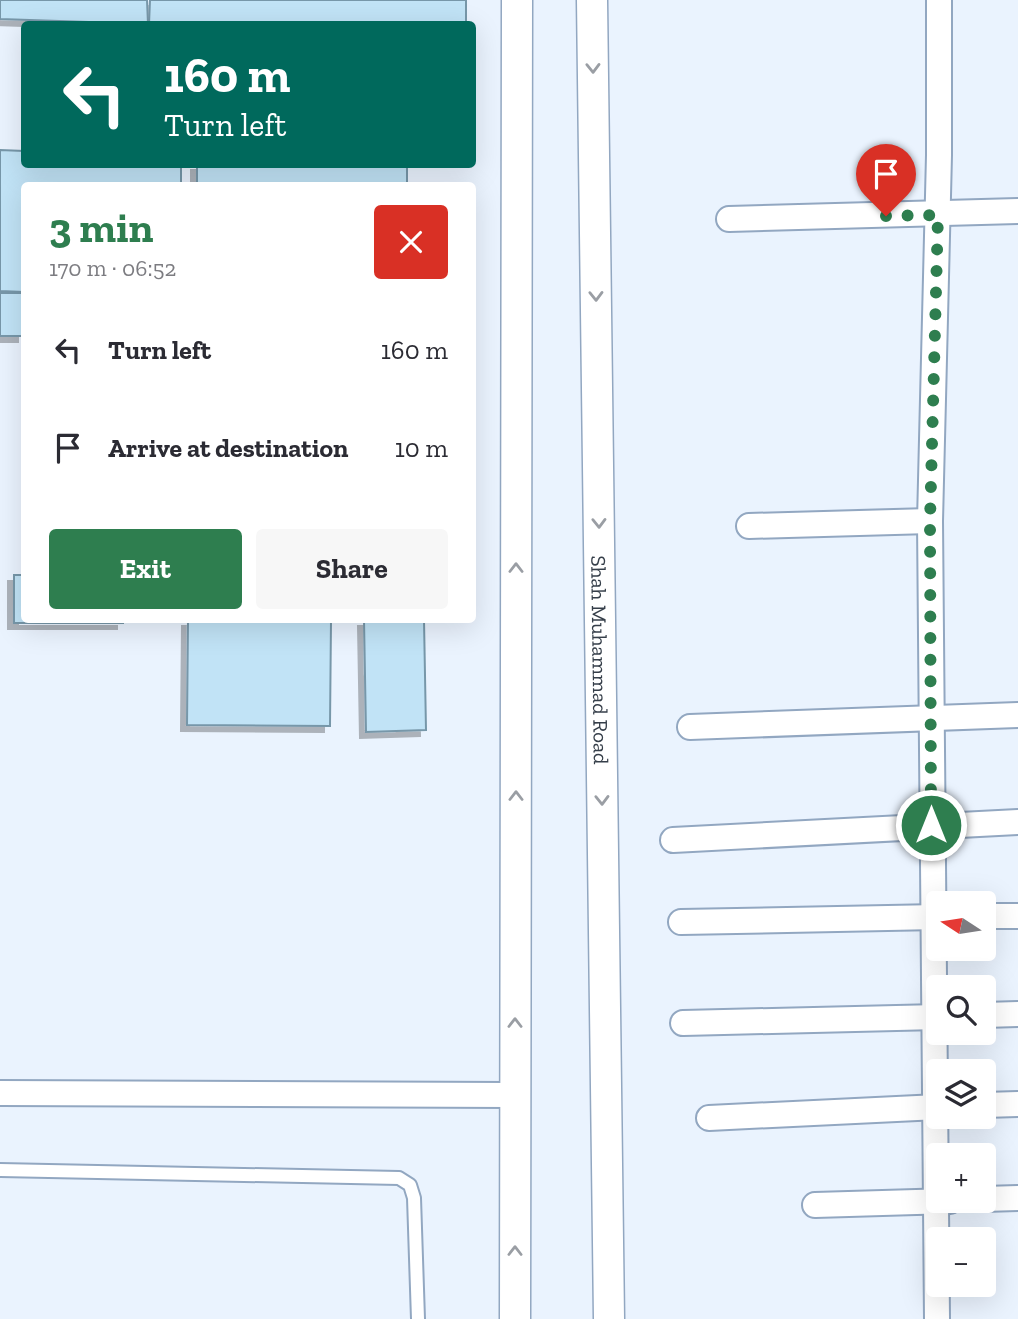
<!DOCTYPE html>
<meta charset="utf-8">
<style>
:root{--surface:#fff;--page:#f7f7f7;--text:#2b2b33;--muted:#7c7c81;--accent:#2e7e4f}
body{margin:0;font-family:"Zilla Slab",serif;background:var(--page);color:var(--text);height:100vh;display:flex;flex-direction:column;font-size:26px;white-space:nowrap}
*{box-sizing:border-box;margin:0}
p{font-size:23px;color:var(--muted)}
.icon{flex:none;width:38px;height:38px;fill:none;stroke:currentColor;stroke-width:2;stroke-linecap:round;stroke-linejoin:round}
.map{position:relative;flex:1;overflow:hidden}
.side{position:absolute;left:21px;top:182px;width:455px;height:441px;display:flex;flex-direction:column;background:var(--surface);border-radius:7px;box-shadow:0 7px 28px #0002}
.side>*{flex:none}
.guide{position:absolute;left:21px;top:21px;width:455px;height:147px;border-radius:7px;box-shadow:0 7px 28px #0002;background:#00695c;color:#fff;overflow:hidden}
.needle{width:46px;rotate:282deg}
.fabs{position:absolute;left:926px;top:891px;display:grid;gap:14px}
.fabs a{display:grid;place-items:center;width:70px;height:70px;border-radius:7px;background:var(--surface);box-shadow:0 7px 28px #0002;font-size:35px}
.pin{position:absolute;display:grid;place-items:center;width:60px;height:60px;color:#fff;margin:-72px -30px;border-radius:50% 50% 50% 0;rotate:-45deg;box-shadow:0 0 7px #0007}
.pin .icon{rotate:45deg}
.me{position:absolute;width:77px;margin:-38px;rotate:0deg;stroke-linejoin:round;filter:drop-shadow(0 0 5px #0008)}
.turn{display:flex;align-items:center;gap:24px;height:147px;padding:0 28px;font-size:32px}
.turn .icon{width:91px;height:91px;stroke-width:2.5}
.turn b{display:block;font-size:49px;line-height:60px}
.round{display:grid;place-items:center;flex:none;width:74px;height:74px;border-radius:7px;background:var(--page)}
.headline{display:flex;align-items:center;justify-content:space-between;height:119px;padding:0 28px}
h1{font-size:42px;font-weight:700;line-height:52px;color:var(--accent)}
.button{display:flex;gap:14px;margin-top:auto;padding:14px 28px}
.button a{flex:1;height:80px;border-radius:7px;background:var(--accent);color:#fff;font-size:28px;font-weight:700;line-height:80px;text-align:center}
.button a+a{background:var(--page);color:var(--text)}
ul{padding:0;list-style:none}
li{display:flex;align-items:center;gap:21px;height:98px;padding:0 28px}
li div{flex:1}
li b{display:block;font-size:26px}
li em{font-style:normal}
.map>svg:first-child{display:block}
</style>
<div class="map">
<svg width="1018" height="1319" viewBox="0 0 1018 1319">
<defs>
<filter id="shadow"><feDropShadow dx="-6" dy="6" stdDeviation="0" flood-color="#0004"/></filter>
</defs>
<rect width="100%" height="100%" fill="#eaf3fe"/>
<!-- building -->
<g fill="#c1e3f6" stroke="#7797a9" stroke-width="2" filter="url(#shadow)">
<polygon points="0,0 147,0 148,24 0,19"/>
<polygon points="150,0 466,0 466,24 149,24"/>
<polygon points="0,150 24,151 24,164 181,164 181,186 24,186 24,292 0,291"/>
<rect x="197" y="164" width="210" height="22"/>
<rect x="0" y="293" width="24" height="43"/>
<polygon points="14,575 24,575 24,620 123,620 123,623 14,623"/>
<polygon points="188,620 331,620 330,726 187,725"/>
<polygon points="364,620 424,620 426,730 366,732"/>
</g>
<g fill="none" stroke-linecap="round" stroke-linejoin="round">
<defs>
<polyline id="service" points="0,1170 399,1178 410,1185 414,1198 418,1319"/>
<g id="minor">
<polyline points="729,219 1018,211"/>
<polyline points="749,526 930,521"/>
<polyline points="690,727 1018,715"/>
<polyline points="673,840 1018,822"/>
<polyline points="984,916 1018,916"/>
<polyline points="681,922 938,917"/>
<polyline points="984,1015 1018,1014"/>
<polyline points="683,1023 938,1017"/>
<polyline points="0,1093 515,1095"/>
<polyline points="984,1105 1018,1104"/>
<polyline points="709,1118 938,1107"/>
<polyline points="984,1199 1018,1198"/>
<polyline points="815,1205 950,1201"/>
<polyline points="937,1319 930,521 939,155 939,0"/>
</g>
<g id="tertiary">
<path id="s1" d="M592,0L609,1319"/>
<polyline points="515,1319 517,0"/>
</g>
</defs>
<!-- service casing -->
<use href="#service" stroke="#92a7c1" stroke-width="16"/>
<!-- minor casing -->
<use href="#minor" stroke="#92a7c1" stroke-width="28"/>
<!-- tertiary casing -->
<use href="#tertiary" stroke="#92a7c1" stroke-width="33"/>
<!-- service -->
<use href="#service" stroke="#fff" stroke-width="12"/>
<!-- minor -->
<use href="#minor" stroke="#fff" stroke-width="24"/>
<!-- tertiary -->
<use href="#tertiary" stroke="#fff" stroke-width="30"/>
</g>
<!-- one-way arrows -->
<defs><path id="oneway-chevron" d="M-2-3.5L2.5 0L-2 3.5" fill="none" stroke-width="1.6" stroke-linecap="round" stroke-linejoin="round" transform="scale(1.75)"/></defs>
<g stroke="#9a9ea4">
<use href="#oneway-chevron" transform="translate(593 68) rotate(89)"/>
<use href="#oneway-chevron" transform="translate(596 296) rotate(89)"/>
<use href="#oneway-chevron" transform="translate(599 523) rotate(89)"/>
<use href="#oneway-chevron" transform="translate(516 568) rotate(-90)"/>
<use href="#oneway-chevron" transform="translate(516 796) rotate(-90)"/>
<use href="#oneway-chevron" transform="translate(602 800) rotate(89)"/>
<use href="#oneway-chevron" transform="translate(515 1023) rotate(-90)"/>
<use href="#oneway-chevron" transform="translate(515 1251) rotate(-90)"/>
</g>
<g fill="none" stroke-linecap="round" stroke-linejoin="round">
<!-- route -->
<polyline stroke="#2e7e4f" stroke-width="12" stroke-dasharray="0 21.6" points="886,216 938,215 930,521 931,825"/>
</g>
<g text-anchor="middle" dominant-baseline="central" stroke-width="6" stroke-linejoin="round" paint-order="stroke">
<!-- street labels -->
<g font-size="21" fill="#353e49" stroke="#eaf3fe">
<text stroke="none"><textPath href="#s1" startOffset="660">Shah Muhammad Road</textPath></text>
</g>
</g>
</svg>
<div class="fabs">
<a><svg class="needle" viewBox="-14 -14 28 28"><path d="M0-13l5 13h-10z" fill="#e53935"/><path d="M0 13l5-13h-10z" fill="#7c7c81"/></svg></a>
<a><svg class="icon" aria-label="search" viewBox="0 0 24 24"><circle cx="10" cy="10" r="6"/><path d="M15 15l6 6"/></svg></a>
<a><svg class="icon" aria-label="layers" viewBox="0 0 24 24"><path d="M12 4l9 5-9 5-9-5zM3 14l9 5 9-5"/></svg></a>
<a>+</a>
<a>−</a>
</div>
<div class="pin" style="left:886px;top:216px;background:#d93025"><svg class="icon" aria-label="arrive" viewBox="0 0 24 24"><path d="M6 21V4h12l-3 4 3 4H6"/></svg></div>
<svg class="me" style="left:931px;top:825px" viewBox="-20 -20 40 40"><circle r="17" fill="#2e7e4f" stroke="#fff" stroke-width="3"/><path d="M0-11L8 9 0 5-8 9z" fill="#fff"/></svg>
<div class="guide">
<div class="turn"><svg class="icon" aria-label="left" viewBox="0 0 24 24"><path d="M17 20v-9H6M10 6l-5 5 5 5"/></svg><div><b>160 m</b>Turn left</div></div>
</div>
<section class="side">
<div class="headline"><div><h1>3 min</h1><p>170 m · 06:52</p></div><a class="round" style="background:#d93025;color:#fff"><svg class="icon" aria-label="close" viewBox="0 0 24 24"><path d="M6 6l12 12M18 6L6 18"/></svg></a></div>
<ul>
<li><svg class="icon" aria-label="left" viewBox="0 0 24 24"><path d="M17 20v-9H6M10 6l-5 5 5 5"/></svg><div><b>Turn left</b></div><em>160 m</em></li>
<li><svg class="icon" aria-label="arrive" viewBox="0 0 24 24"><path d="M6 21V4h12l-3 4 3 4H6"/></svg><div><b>Arrive at destination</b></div><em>10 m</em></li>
</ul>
<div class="button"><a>Exit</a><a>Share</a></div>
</section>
</div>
